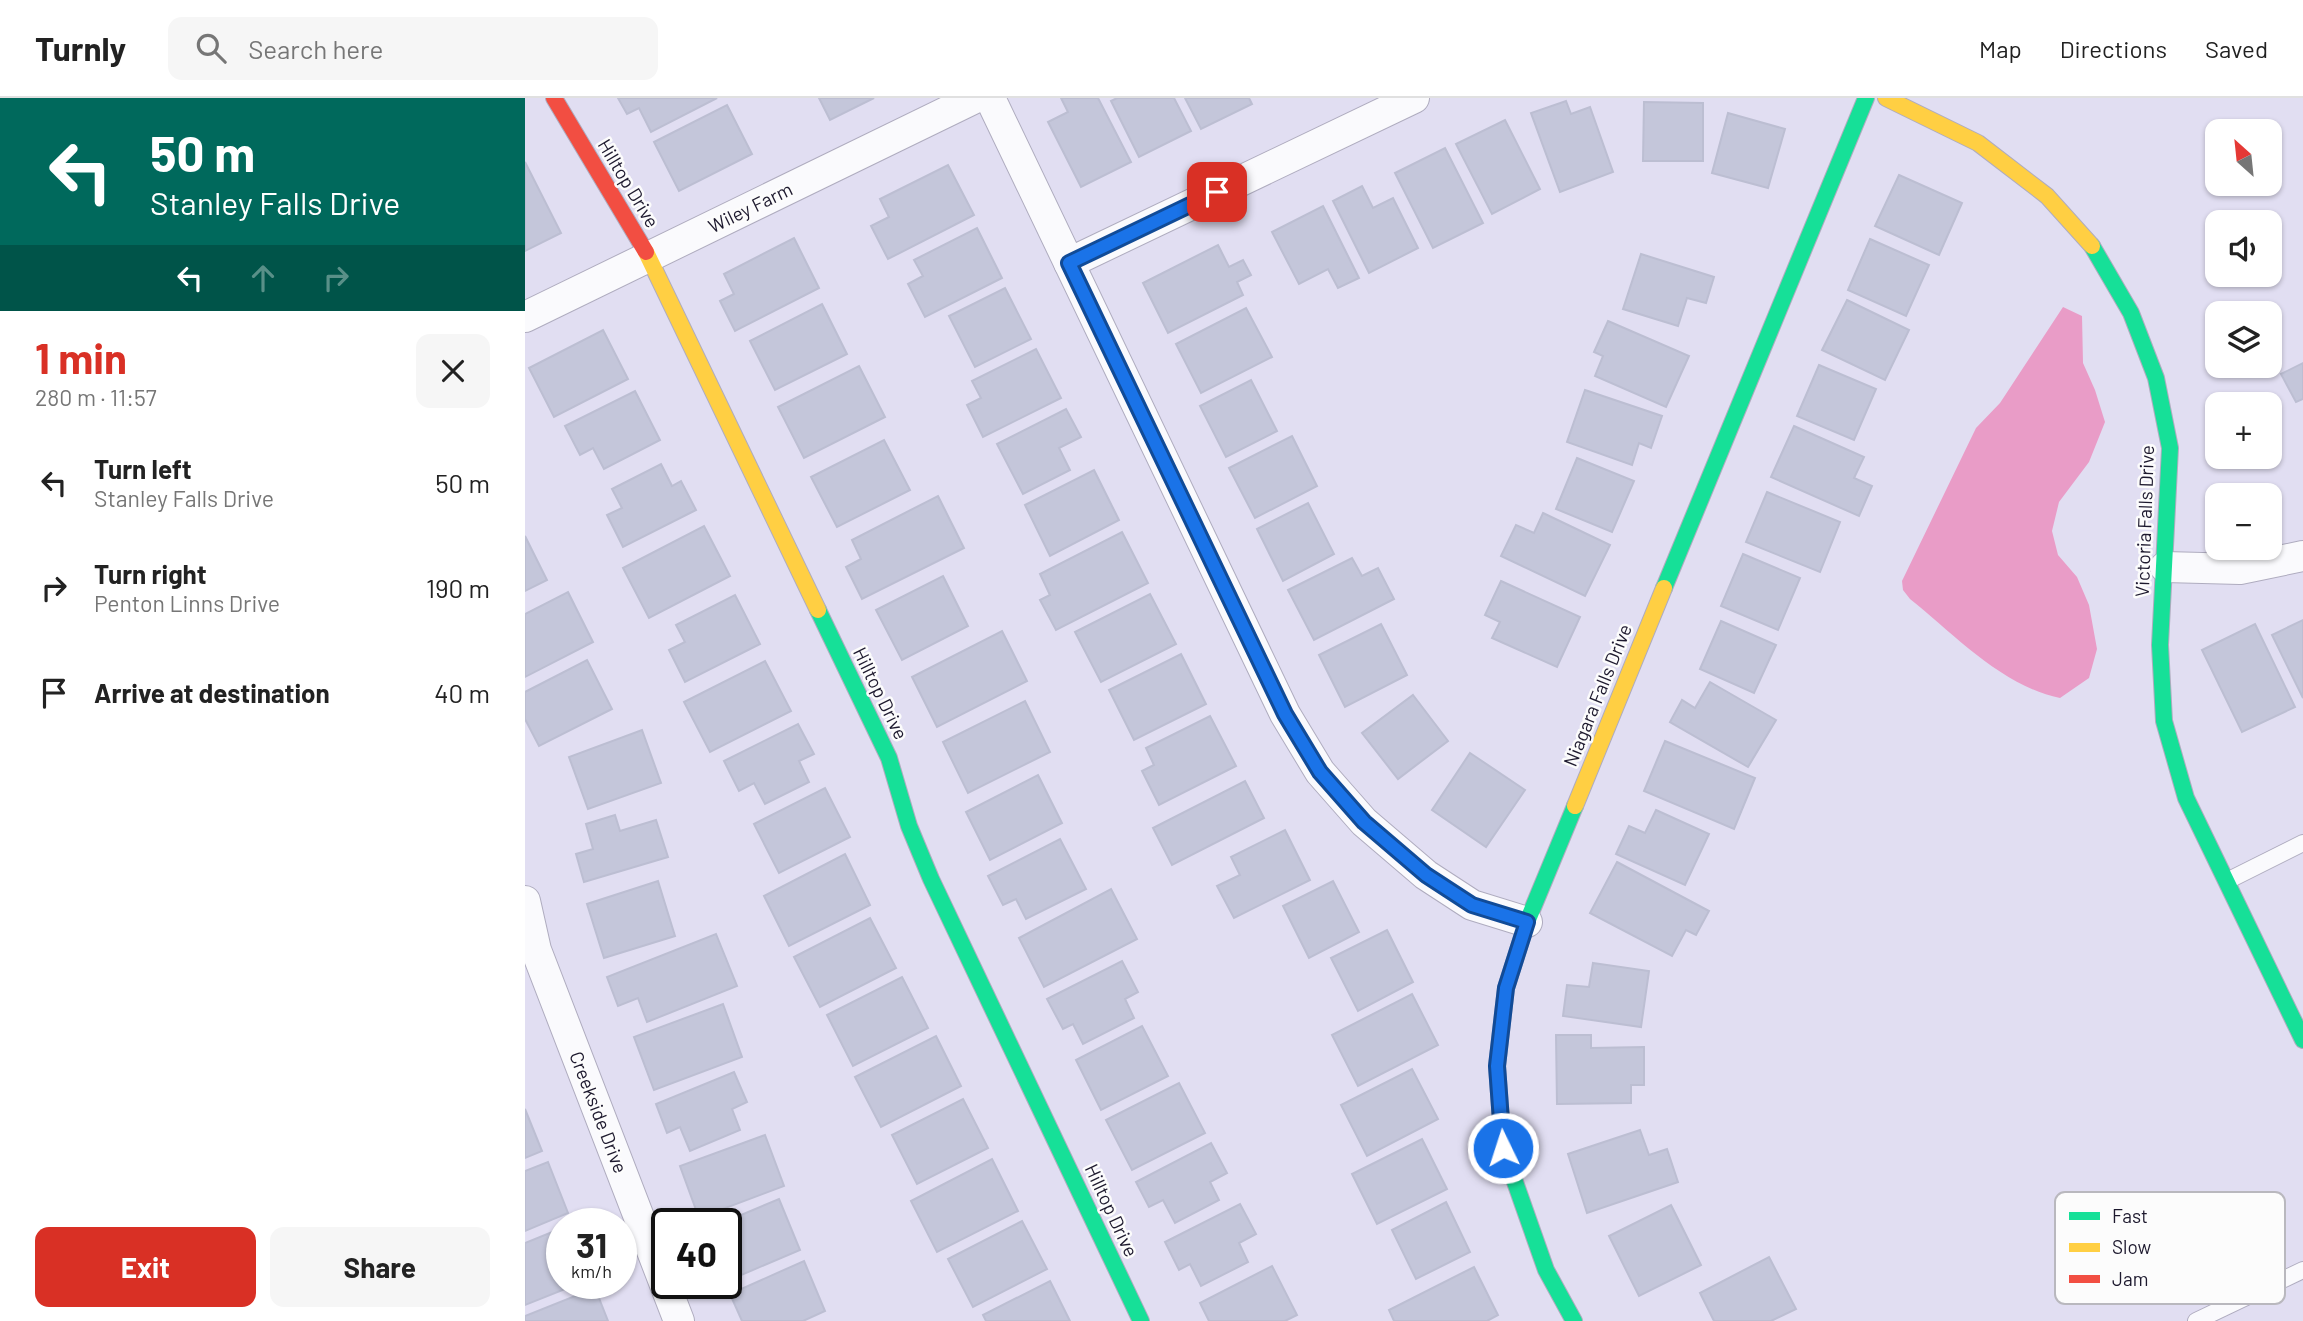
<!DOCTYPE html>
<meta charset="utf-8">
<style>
:root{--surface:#fff;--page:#f6f6f6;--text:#222;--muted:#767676;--line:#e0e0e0;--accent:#d93025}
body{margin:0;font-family:Barlow,sans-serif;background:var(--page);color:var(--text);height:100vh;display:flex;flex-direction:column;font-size:26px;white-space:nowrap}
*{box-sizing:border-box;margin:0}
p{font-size:23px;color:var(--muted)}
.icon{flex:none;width:38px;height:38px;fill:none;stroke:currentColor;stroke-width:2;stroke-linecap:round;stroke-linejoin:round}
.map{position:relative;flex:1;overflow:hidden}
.drawer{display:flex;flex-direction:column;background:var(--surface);width:525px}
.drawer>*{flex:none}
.banner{background:#00695c;color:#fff;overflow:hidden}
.needle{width:46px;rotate:333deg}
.controls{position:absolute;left:1680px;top:21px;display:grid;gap:14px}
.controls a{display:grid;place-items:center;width:77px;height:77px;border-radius:14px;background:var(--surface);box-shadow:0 2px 5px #0004;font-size:35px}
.speed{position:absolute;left:21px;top:1110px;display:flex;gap:14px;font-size:35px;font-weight:700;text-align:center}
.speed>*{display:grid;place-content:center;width:91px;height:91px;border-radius:50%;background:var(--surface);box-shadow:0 2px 5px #0004;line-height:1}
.speed small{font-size:18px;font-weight:400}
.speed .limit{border:4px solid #111;border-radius:10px;background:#fff;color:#111}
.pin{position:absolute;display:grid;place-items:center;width:60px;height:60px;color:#fff;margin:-30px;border-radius:14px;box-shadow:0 4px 10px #0006}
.me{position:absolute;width:77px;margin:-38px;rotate:356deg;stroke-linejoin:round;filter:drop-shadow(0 0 5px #0008)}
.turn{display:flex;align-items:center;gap:24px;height:147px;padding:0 35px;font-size:32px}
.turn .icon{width:91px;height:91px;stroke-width:2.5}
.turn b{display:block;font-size:49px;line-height:60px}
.lanes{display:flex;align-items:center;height:66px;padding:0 35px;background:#0003;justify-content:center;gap:35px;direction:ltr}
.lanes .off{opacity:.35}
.round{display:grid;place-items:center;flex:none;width:74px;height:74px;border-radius:14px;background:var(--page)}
.overview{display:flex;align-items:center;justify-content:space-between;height:119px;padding:0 35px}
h1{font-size:42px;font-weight:700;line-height:52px;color:var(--accent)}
.action{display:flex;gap:14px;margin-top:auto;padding:14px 35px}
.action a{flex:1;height:80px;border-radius:14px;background:var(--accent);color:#fff;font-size:28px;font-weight:700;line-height:80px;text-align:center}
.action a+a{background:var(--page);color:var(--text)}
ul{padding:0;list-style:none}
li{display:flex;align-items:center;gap:21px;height:105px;padding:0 35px}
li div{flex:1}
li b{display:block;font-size:26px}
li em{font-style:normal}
header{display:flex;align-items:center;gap:42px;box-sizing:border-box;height:98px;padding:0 35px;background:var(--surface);border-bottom:2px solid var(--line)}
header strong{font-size:33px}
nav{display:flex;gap:38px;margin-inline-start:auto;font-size:24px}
.search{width:490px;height:63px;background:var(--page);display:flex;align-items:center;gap:18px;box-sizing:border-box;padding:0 24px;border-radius:14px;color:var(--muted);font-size:26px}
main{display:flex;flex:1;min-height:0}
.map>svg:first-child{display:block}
</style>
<header>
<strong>Turnly</strong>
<div class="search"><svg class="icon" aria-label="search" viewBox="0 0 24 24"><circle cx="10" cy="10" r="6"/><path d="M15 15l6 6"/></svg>Search here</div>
<nav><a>Map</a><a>Directions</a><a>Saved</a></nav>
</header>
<main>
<section class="drawer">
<div class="banner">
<div class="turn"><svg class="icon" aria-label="left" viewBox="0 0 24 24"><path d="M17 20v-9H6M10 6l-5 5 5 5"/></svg><div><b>50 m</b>Stanley Falls Drive</div></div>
<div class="lanes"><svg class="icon" aria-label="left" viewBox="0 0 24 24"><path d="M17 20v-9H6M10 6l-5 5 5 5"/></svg><svg class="icon off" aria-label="ahead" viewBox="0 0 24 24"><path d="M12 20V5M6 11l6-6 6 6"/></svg><svg class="icon off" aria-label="right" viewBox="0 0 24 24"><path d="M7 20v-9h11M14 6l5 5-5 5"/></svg></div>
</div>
<div class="overview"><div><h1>1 min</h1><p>280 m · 11:57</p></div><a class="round"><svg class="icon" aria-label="close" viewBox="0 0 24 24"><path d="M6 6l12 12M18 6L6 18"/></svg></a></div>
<ul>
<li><svg class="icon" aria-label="left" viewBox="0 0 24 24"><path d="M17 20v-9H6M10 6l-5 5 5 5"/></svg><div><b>Turn left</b><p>Stanley Falls Drive</p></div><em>50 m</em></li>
<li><svg class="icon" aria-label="right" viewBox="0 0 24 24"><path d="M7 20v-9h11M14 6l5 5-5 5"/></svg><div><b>Turn right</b><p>Penton Linns Drive</p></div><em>190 m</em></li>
<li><svg class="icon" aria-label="arrive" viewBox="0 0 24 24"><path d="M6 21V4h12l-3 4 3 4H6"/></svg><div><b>Arrive at destination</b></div><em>40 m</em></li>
</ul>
<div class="action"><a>Exit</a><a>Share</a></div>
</section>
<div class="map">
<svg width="1778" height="1223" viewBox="0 0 1778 1223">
<rect width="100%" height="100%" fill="#e1def2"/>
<!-- water -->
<path fill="#e99cc7" d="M1538,209L1557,218L1558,265L1570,292L1580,324L1564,364L1534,404L1527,433L1533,457L1552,479L1564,507L1572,551L1564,580L1535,600C1477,588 1430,537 1385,501L1378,492L1377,483L1451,330L1475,305Z"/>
<!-- building -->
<g fill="#c4c6da" stroke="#bcbed2" stroke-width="2">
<polygon points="93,0 192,0 126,34 114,10 102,16"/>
<polygon points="294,0 349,0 305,22"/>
<polygon points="536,0 573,0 606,64 556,89 523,24 543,14"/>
<polygon points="592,0 649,0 666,33 614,59 586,3"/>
<polygon points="660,0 724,0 727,6 676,31"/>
<polygon points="1041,3 1046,16 1065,9 1088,74 1035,94 1006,15"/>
<polygon points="1119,4 1178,5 1178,63 1118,63"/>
<polygon points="202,7 227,56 154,93 129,44"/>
<polygon points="1203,15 1260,31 1243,90 1187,75"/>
<polygon points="980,22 1015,91 967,116 931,46"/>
<polygon points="920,50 958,125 908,150 870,75"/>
<polygon points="0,64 36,135 0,153"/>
<polygon points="423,67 449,117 363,161 346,128 364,119 355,101"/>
<polygon points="1374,77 1437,105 1414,157 1350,128"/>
<polygon points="837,88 848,110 868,100 893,150 844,175 808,103"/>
<polygon points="798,108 834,180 813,190 803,171 774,186 747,134"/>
<polygon points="452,130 477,180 400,219 383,186 398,178 389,162"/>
<polygon points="269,140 294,190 210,233 195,203 209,196 199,176"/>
<polygon points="1345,141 1404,167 1381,218 1323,192"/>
<polygon points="693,147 704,169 718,162 726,177 712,184 718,197 643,235 618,185"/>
<polygon points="1116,156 1189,179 1181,205 1162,200 1153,228 1098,211"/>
<polygon points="480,190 506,241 450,269 424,218"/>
<polygon points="1322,202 1384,232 1360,282 1297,252"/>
<polygon points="297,206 322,256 250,292 225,243"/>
<polygon points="721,210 747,259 676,295 651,246"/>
<polygon points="1083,223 1164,258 1141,309 1070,278 1078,258 1069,254"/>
<polygon points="78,232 103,281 29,319 4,270"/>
<polygon points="511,251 536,300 458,339 442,307 456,300 447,283"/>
<polygon points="1778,265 1778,301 1771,304 1756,276"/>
<polygon points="1294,267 1351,291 1329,342 1272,318"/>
<polygon points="334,268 360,319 279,360 253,309"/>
<polygon points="726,282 752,333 701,359 675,308"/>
<polygon points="1060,292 1137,318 1126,350 1114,345 1107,367 1042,344"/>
<polygon points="110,293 135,342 79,371 68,350 55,357 40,328"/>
<polygon points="541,311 556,339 534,350 545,372 498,396 472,346"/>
<polygon points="1269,328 1339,359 1329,380 1347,388 1334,418 1246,379"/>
<polygon points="767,338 792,388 730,420 704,370"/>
<polygon points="359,342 385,392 312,429 286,379"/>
<polygon points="1052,360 1109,383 1087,434 1031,411"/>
<polygon points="136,366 147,388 156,383 171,412 98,449 82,417 97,410 87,391"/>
<polygon points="569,372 594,422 525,458 500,407"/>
<polygon points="1242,394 1315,424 1295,474 1221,444"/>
<polygon points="413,398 439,450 337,501 321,469 336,461 327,442"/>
<polygon points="783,405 809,456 758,483 732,431"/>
<polygon points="1018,415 1085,447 1060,498 976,458 991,427 1009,435"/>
<polygon points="179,428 205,478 124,520 98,470"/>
<polygon points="597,434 623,485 531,532 515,502 525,497 515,476"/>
<polygon points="0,438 22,482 0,493"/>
<polygon points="1218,456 1275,480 1253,532 1196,508"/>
<polygon points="827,460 837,478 853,470 869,501 789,542 763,492"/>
<polygon points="418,478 443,528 377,562 351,512"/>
<polygon points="976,483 1055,519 1032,569 967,540 975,524 960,517"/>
<polygon points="43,494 68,544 0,579 0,516"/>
<polygon points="625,496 651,546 576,584 550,534"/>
<polygon points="210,497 235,546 160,584 144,552 160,544 151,527"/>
<polygon points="1778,522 1778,600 1747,537"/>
<polygon points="1196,523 1251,547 1229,595 1175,571"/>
<polygon points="856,526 882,577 820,609 794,557"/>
<polygon points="1730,526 1770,609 1717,634 1677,552"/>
<polygon points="477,533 502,583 412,629 387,579"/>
<polygon points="656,556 681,606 609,642 584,592"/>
<polygon points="62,562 87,611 14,648 0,621 0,594"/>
<polygon points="240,563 266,613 185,654 159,604"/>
<polygon points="1185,584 1251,622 1223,669 1145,624 1157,602 1170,610"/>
<polygon points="888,597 923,643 873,681 837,635"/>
<polygon points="500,603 525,654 443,695 418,644"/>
<polygon points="685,618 711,668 634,707 617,673 629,667 621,650"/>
<polygon points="273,626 289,656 274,663 284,684 240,706 229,685 214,693 199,663"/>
<polygon points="117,632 136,685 63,711 44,659"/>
<polygon points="1140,643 1230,680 1209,731 1119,693"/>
<polygon points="945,655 1000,692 961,749 907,712"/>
<polygon points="513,677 537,725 465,762 441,714"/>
<polygon points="720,683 739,720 647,767 628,730"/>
<polygon points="300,690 325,739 254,775 229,726"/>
<polygon points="1131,712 1184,736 1160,787 1091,756 1104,728 1120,735"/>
<polygon points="90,717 95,733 131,722 143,759 59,784 51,756 68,751 61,726"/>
<polygon points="760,732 785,782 709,820 692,788 715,777 706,759"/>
<polygon points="535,741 561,791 501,821 491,801 478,807 463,778"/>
<polygon points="320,756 345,807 264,848 239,798"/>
<polygon points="1092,764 1184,813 1171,837 1161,832 1147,858 1065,815"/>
<polygon points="133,783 150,838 79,860 62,806"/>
<polygon points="808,783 834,834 784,860 758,808"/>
<polygon points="586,791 612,841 519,889 494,840"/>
<polygon points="345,820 371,870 295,909 269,859"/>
<polygon points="862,832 888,884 833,913 806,860"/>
<polygon points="191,836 212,888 122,924 113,900 93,908 82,879"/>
<polygon points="597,863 613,894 600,901 609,920 558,946 548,926 538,931 522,901"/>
<polygon points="1068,865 1124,873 1116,929 1038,918 1042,887 1064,889"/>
<polygon points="377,879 403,930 328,968 302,917"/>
<polygon points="887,896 913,947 833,988 807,937"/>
<polygon points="198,906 217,959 129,992 109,939"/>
<polygon points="617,928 643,978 576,1012 551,962"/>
<polygon points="1031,937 1066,937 1066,950 1119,949 1119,987 1106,987 1106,1005 1032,1006"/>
<polygon points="411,938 436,988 356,1029 330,979"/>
<polygon points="887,971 913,1021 842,1058 816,1007"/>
<polygon points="209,974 222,1004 207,1011 215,1032 165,1053 155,1029 142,1035 131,1006"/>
<polygon points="654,985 680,1035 607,1072 581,1022"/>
<polygon points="438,1001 463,1050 392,1086 367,1037"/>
<polygon points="0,1011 17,1053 0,1060"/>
<polygon points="1115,1032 1124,1057 1142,1051 1153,1084 1062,1115 1043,1056"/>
<polygon points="240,1037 259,1088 174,1120 155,1068"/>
<polygon points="897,1041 922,1091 852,1126 827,1076"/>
<polygon points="686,1045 702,1075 685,1084 694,1102 650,1125 638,1102 624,1109 611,1084"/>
<polygon points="467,1061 493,1113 412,1154 386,1103"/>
<polygon points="23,1064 43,1115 0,1133 0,1073"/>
<polygon points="254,1101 275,1152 202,1183 201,1125 197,1125"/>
<polygon points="921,1104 945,1154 891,1181 867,1132"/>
<polygon points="715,1106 731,1136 714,1145 723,1164 676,1188 665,1166 654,1172 640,1144"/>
<polygon points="1146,1107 1176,1167 1114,1198 1084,1138"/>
<polygon points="497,1123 522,1171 448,1209 423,1161"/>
<polygon points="37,1130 37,1185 55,1185 0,1207 0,1145"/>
<polygon points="1244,1159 1271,1211 1246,1223 1189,1223 1175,1195"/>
<polygon points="279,1163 300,1213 278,1223 217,1223 205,1196"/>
<polygon points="747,1168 772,1217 760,1223 684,1223 675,1205"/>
<polygon points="949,1169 973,1217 962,1223 869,1223 864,1212"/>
<polygon points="525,1183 545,1223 461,1223 458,1217"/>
<polygon points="70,1190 83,1223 0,1223 0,1218"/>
</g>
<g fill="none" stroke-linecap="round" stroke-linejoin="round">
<defs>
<g id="lane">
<polyline points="1702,783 1778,745"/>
<polyline points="1671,1223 1778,1172"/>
</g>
<g id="street">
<polyline points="465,0 760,616 795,674 839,724 901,777 947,807 1002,824"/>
<polyline points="544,165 889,0"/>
<polyline points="0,219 450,0"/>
<polyline points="1640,469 1715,471 1778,458"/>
<polyline points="0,803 11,852 154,1223"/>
</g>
<g id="fast">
<polyline points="1567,148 1606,215 1631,280 1645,350 1635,547 1639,623 1661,700 1778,942"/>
<polyline points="1139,490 1341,0"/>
<polyline points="293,512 364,660 384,728 406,781 616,1223"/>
<polyline points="1049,1223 1021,1172 978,1050 972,968 981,890 1002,824 1050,708"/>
</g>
<g id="slow">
<polyline points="1361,0 1453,45 1522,98 1567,148"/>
<polyline points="121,154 293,512"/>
<polyline points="1050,708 1139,490"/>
</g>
<polyline id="jam" points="29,0 121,154"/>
</defs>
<!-- lane casing -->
<use href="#lane" stroke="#afacbf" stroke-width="18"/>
<!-- street casing -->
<use href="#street" stroke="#afacbf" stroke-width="32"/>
<!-- fast casing -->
<use href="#fast" stroke="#afacbf" stroke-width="18"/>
<!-- slow casing -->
<use href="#slow" stroke="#afacbf" stroke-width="18"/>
<!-- jam casing -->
<use href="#jam" stroke="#afacbf" stroke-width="18"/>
<!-- lane -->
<use href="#lane" stroke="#fafafd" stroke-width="16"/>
<!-- street -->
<use href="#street" stroke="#fafafd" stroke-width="30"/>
<!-- fast -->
<use href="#fast" stroke="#16e098" stroke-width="16"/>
<!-- slow -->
<use href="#slow" stroke="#ffcf43" stroke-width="16"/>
<!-- jam -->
<use href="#jam" stroke="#f24e42" stroke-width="16"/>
</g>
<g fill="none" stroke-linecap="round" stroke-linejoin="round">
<defs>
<polyline id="route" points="692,94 544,165 760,616 795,674 839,724 901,777 947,807 1002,824 981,890 972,968 978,1050"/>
</defs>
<!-- route casing -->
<use href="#route" stroke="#114b97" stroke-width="18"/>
<!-- route -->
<use href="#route" stroke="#1a73e8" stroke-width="12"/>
</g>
<g text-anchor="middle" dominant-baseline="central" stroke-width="5" stroke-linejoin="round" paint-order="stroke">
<!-- street labels -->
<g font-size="19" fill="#1d192e" stroke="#fcfcfc">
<text transform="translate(104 85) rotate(59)">Hilltop Drive</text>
<text transform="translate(225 109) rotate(-26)">Wiley Farm</text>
<text transform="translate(1619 423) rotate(-88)">Victoria Falls Drive</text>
<text transform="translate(356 595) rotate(64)">Hilltop Drive</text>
<text transform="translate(1072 597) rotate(-68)">Niagara Falls Drive</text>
<text transform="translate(74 1014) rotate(69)">Creekside Drive</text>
<text transform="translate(587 1112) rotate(65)">Hilltop Drive</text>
</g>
</g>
<!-- legend -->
<rect x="1530" y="1094" width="230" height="112" rx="10" fill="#fcfcfc" stroke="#b9b8be" stroke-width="2"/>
<rect x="1544" y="1114" width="31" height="8" fill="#16e098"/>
<rect x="1544" y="1145" width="31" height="9" fill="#ffcf43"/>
<rect x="1544" y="1177" width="31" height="8" fill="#f24e42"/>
<g font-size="19" fill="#1d192e">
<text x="1587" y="1125">Fast</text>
<text x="1587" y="1156">Slow</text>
<text x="1587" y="1188">Jam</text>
</g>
</svg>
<div class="controls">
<a><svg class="needle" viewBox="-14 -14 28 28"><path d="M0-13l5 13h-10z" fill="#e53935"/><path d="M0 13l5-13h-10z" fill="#767676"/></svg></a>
<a><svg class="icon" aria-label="sound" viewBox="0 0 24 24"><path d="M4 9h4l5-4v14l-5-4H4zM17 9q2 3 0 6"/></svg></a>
<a><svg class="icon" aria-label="layers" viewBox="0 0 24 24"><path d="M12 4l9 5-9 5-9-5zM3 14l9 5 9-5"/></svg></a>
<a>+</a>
<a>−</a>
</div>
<div class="speed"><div>31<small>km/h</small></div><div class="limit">40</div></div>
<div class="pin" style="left:692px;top:94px;background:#d93025"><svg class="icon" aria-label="arrive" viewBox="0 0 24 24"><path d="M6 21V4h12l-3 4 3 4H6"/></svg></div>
<svg class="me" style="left:978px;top:1050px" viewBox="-20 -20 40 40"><circle r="17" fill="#1a73e8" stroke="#fff" stroke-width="3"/><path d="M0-11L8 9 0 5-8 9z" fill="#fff"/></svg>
</div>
</main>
